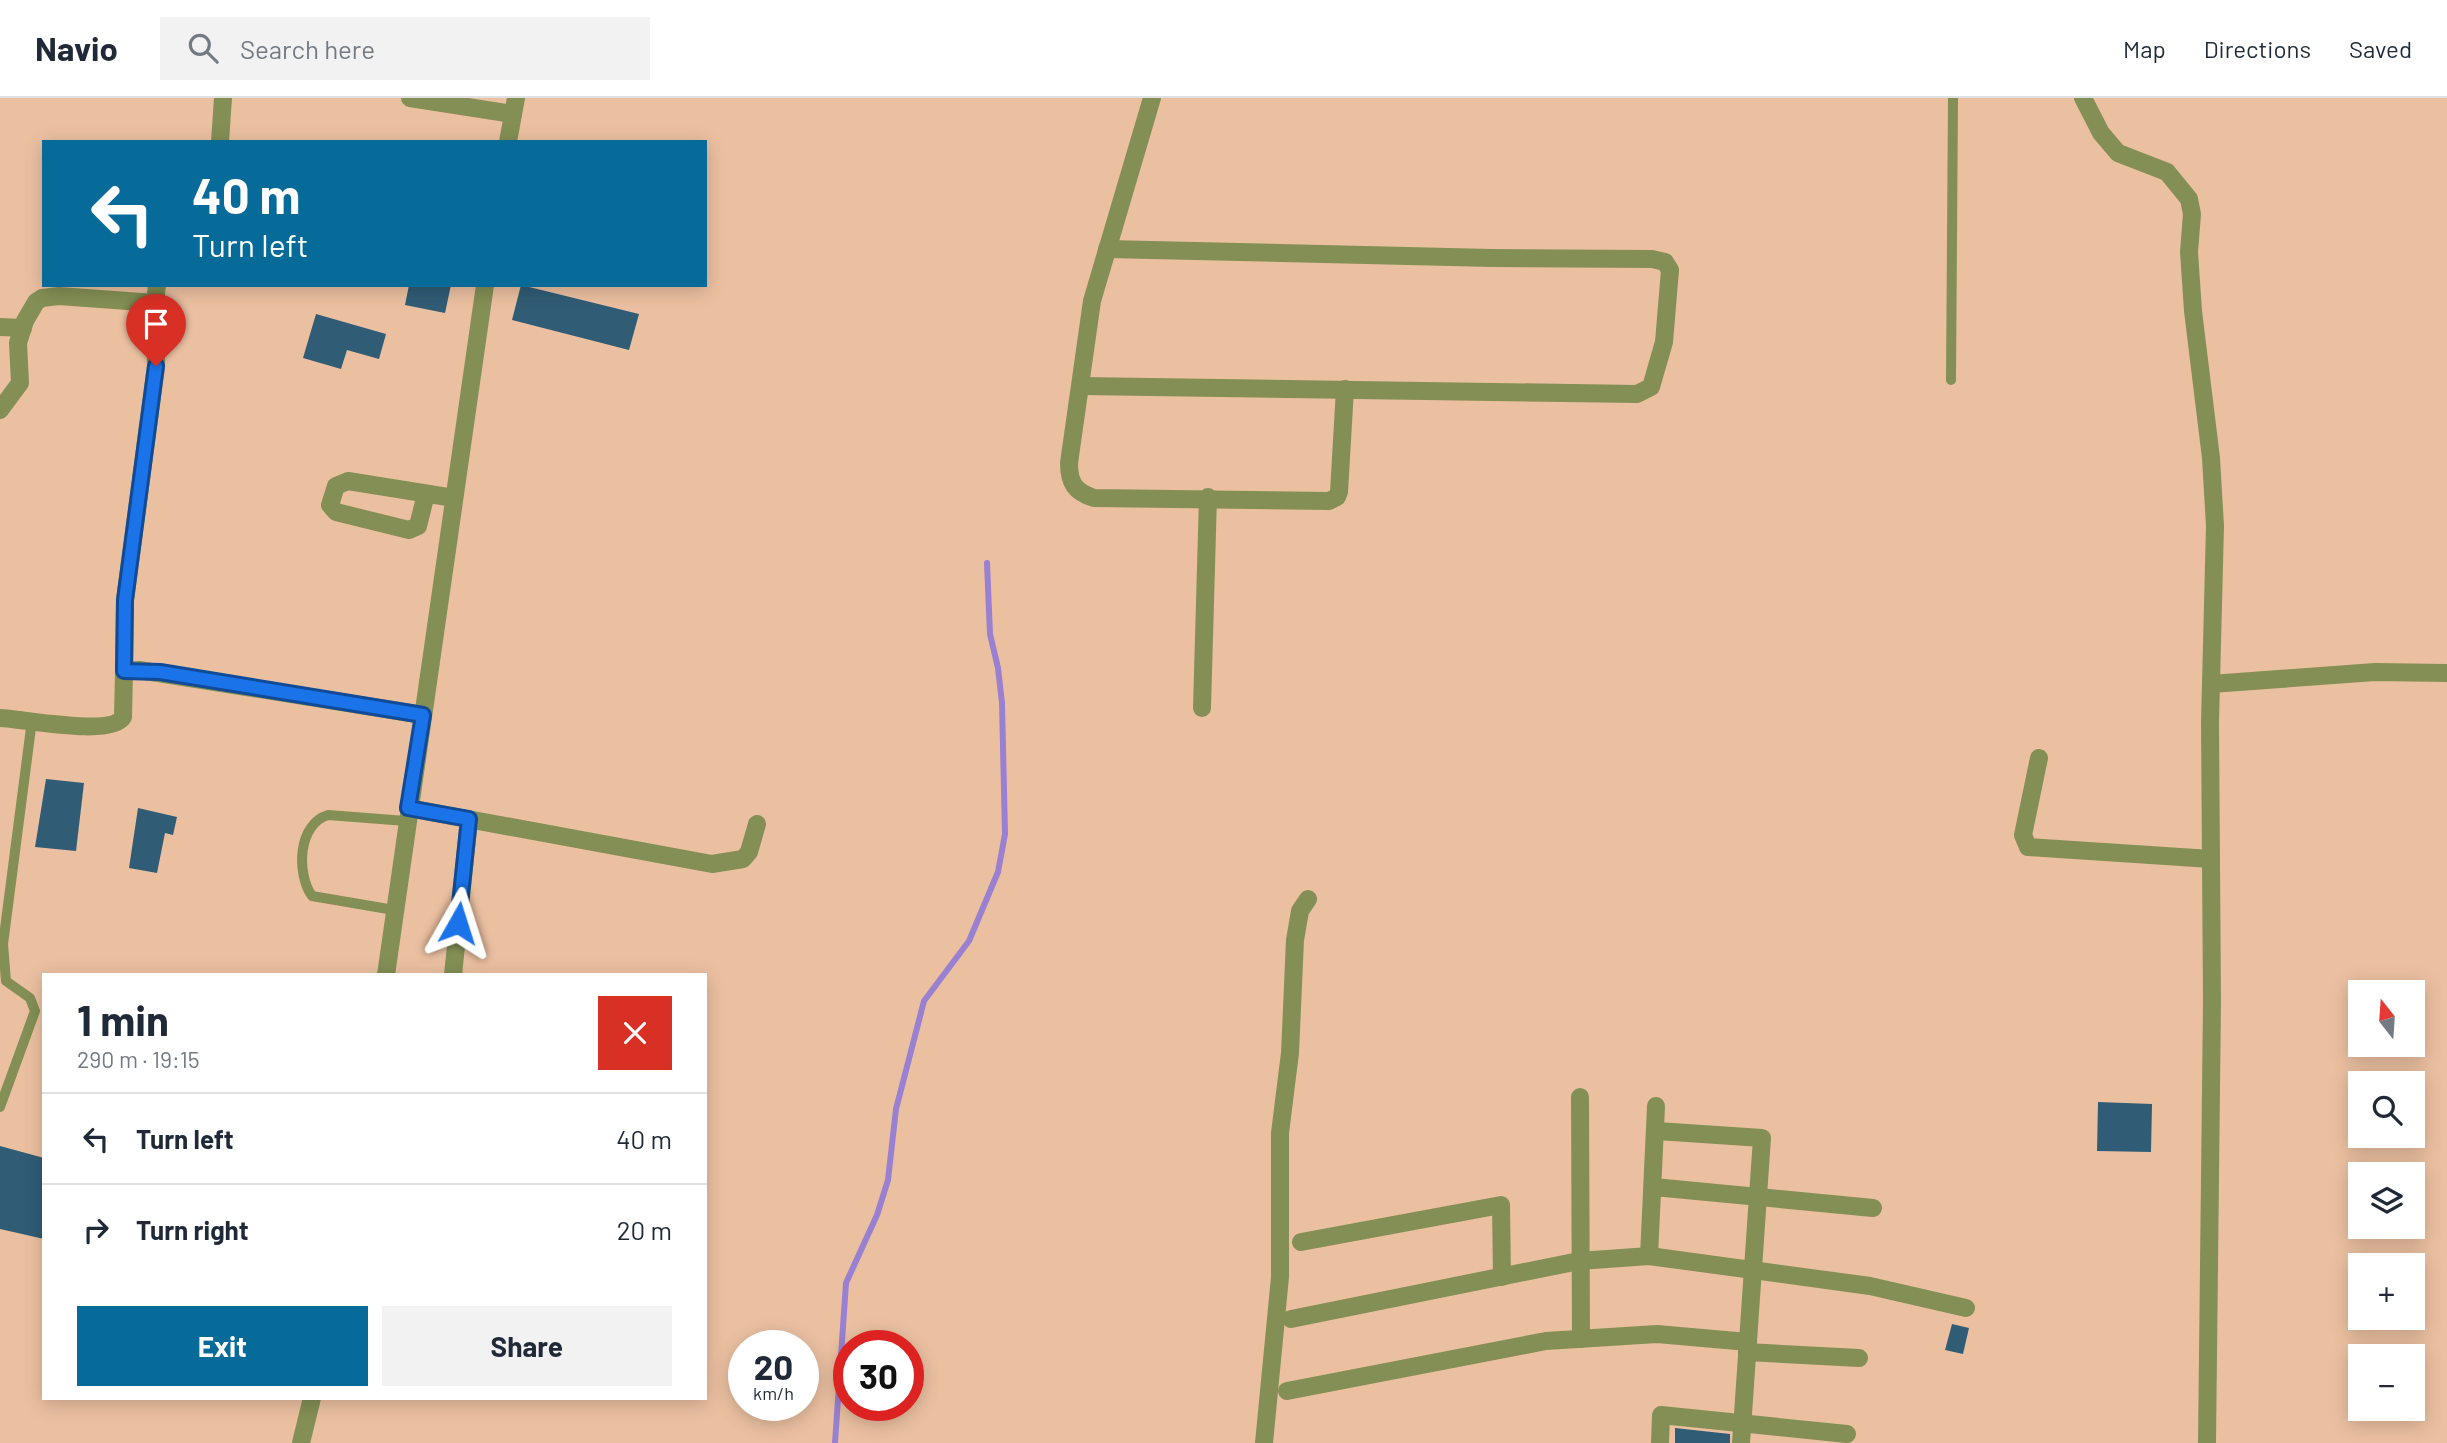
<!DOCTYPE html>
<meta charset="utf-8">
<style>
:root{--surface:#fff;--page:#f2f2f3;--text:#1f2937;--muted:#747a83;--line:#e0e1e3;--accent:#066b99}
body{margin:0;font-family:Barlow,sans-serif;background:var(--page);color:var(--text);height:100vh;display:flex;flex-direction:column;font-size:26px;white-space:nowrap}
*{box-sizing:border-box;margin:0}
p{font-size:23px;color:var(--muted)}
.icon{flex:none;width:38px;height:38px;fill:none;stroke:currentColor;stroke-width:2;stroke-linecap:round;stroke-linejoin:round}
.map{position:relative;flex:1;overflow:hidden}
.sheet{position:absolute;left:42px;top:875px;width:665px;height:427px;display:flex;flex-direction:column;background:var(--surface);border-radius:0px;box-shadow:0 4px 18px #0003}
.sheet>*{flex:none}
.guide{position:absolute;left:42px;top:42px;width:665px;height:147px;border-radius:0px;box-shadow:0 4px 18px #0003;background:#066b99;color:#fff;overflow:hidden}
.needle{width:46px;rotate:343deg}
.fabs{position:absolute;left:2348px;top:882px;display:grid;gap:14px}
.fabs a{display:grid;place-items:center;width:77px;height:77px;border-radius:0px;background:var(--surface);box-shadow:0 4px 18px #0003;font-size:35px}
.speed{position:absolute;left:728px;top:1232px;display:flex;gap:14px;font-size:35px;font-weight:700;text-align:center}
.speed>*{display:grid;place-content:center;width:91px;height:91px;border-radius:50%;background:var(--surface);box-shadow:0 4px 18px #0003;line-height:1}
.speed small{font-size:18px;font-weight:400}
.speed .limit{border:10px solid #d22;background:#fff;color:#111}
.pin{position:absolute;display:grid;place-items:center;width:60px;height:60px;color:#fff;margin:-72px -30px;border-radius:50% 50% 50% 0;rotate:-45deg;box-shadow:0 0 7px #0007}
.pin .icon{rotate:45deg}
.me{position:absolute;width:77px;margin:-38px;rotate:6deg;stroke-linejoin:round;filter:drop-shadow(0 0 5px #0008)}
.turn{display:flex;align-items:center;gap:24px;height:147px;padding:0 35px;font-size:32px}
.turn .icon{width:91px;height:91px;stroke-width:2.5}
.turn b{display:block;font-size:49px;line-height:60px}
.round{display:grid;place-items:center;flex:none;width:74px;height:74px;border-radius:0px;background:var(--page)}
.head{display:flex;align-items:center;justify-content:space-between;height:119px;padding:0 35px}
h1{font-size:42px;font-weight:700;line-height:52px}
.button{display:flex;gap:14px;margin-top:auto;padding:14px 35px}
.button a{flex:1;height:80px;border-radius:0px;background:var(--accent);color:#fff;font-size:28px;font-weight:700;line-height:80px;text-align:center}
.button a+a{background:var(--page);color:var(--text)}
ul{padding:0;list-style:none}
li{display:flex;align-items:center;gap:21px;height:91px;padding:0 35px;border-top:2px solid var(--line)}
li div{flex:1}
li b{display:block;font-size:26px}
li em{font-style:normal}
header{display:flex;align-items:center;gap:42px;box-sizing:border-box;height:98px;padding:0 35px;background:var(--surface);border-bottom:2px solid var(--line)}
header strong{font-size:33px}
nav{display:flex;gap:38px;margin-inline-start:auto;font-size:24px}
.search{width:490px;height:63px;background:var(--page);display:flex;align-items:center;gap:18px;box-sizing:border-box;padding:0 24px;border-radius:0px;color:var(--muted);font-size:26px}
.map>svg:first-child{display:block}
</style>
<header>
<strong>Navio</strong>
<div class="search"><svg class="icon" aria-label="search" viewBox="0 0 24 24"><circle cx="10" cy="10" r="6"/><path d="M15 15l6 6"/></svg>Search here</div>
<nav><a>Map</a><a>Directions</a><a>Saved</a></nav>
</header>
<div class="map">
<svg width="2447" height="1345" viewBox="0 0 2447 1345">
<rect width="100%" height="100%" fill="#ebc0a1"/>
<g fill="none" stroke-linecap="round" stroke-linejoin="round">
<!-- stream -->
<polyline stroke="#9980d0" stroke-width="6" points="835,1345 846,1185 877,1117 888,1082 896,1011 924,903 969,843 998,774 1005,736 1002,605 998,570 990,536 987,465"/>
</g>
<!-- building -->
<g fill="#315c76">
<polygon points="409,187 451,187 445,215 405,207"/>
<polygon points="521,187 639,216 629,252 512,222"/>
<polygon points="316,216 386,236 379,261 347,252 341,271 303,260"/>
<polygon points="46,681 84,685 76,753 35,749"/>
<polygon points="138,710 177,719 173,737 165,735 157,775 129,770"/>
<polygon points="2098,1004 2152,1006 2151,1054 2097,1053"/>
<polygon points="0,1048 44,1060 44,1141 0,1131"/>
<polygon points="1952,1226 1969,1230 1963,1256 1945,1252"/>
<polygon points="1675,1330 1730,1336 1730,1345 1675,1345"/>
</g>
<g fill="none" stroke-linecap="round" stroke-linejoin="round">
<!-- service -->
<g stroke="#848f55" stroke-width="10">
<polyline points="1951,282 1953,0"/>
<path d="M394,812L312,798C296,775 298,726 328,717L406,723"/>
<polyline points="0,1009 35,913 30,900 6,883 3,846 32,622"/>
</g>
<!-- minor -->
<g stroke="#848f55" stroke-width="18">
<polyline points="410,0 513,16"/>
<path d="M1152,0L1092,203L1069,365C1069,385 1075,394 1094,400L1329,403L1337,399L1339,394L1345,291"/>
<polyline points="2083,0 2101,35 2118,55 2167,74 2189,101 2192,116 2189,154 2193,213 2211,360 2215,428 2210,624 2212,903 2207,1345"/>
<polyline points="220,44 223,0"/>
<polyline points="0,229 23,230"/>
<polyline points="1081,288 1637,296 1651,289 1664,244 1670,172 1665,164 1652,161 1492,160 1107,151"/>
<polyline points="0,312 20,285 18,245 25,223 36,204 42,200 59,198 155,205 157,187"/>
<polyline points="426,396 418,428 409,432 336,414 330,407 336,388 348,383 454,400"/>
<polyline points="124,573 125,502 156,268 155,205"/>
<polyline points="2211,586 2375,574 2447,575"/>
<polyline points="1202,610 1208,399"/>
<path d="M0,620C24,621 112,639 123,619L124,573L139,572L423,617"/>
<polyline points="2039,660 2023,737 2028,749 2211,761"/>
<polyline points="408,710 712,766 743,761 749,754 757,726"/>
<polyline points="453,877 469,721"/>
<polyline points="1580,999 1581,1241"/>
<polyline points="1657,1033 1762,1040 1741,1345"/>
<polyline points="1654,1089 1873,1110"/>
<polyline points="1301,1144 1501,1107 1502,1179"/>
<polyline points="1649,1158 1656,1008"/>
<polyline points="1291,1221 1579,1163 1649,1158 1870,1188 1966,1210"/>
<polyline points="1747,1254 1859,1260"/>
<polyline points="1287,1293 1546,1243 1657,1236 1748,1244"/>
<polyline points="1264,1345 1280,1179 1280,1035 1290,955 1295,842 1300,813 1308,801"/>
<polyline points="1660,1345 1661,1317 1847,1336"/>
</g>
<!-- tertiary -->
<g stroke="#848f55" stroke-width="18">
<polyline points="508,44 516,0"/>
<polyline points="386,877 485,187"/>
<polyline points="301,1345 312,1300"/>
</g>
</g>
<g fill="none" stroke-linecap="round" stroke-linejoin="round">
<defs>
<polyline id="route" points="156,268 125,502 124,573 160,574 423,617 408,710 469,721 458,825"/>
</defs>
<!-- route casing -->
<use href="#route" stroke="#114b97" stroke-width="18"/>
<!-- route -->
<use href="#route" stroke="#1a73e8" stroke-width="12"/>
</g>
</svg>
<div class="fabs">
<a><svg class="needle" viewBox="-14 -14 28 28"><path d="M0-13l5 13h-10z" fill="#e53935"/><path d="M0 13l5-13h-10z" fill="#747a83"/></svg></a>
<a><svg class="icon" aria-label="search" viewBox="0 0 24 24"><circle cx="10" cy="10" r="6"/><path d="M15 15l6 6"/></svg></a>
<a><svg class="icon" aria-label="layers" viewBox="0 0 24 24"><path d="M12 4l9 5-9 5-9-5zM3 14l9 5 9-5"/></svg></a>
<a>+</a>
<a>−</a>
</div>
<div class="speed"><div>20<small>km/h</small></div><div class="limit">30</div></div>
<div class="pin" style="left:156px;top:268px;background:#d93025"><svg class="icon" aria-label="arrive" viewBox="0 0 24 24"><path d="M6 21V4h12l-3 4 3 4H6"/></svg></div>
<svg class="me" style="left:458px;top:825px" viewBox="-20 -20 40 40"><path d="M0-17L14 15 0 8-14 15z" fill="#1a73e8" stroke="#fff" stroke-width="4"/></svg>
<div class="guide">
<div class="turn"><svg class="icon" aria-label="left" viewBox="0 0 24 24"><path d="M17 20v-9H6M10 6l-5 5 5 5"/></svg><div><b>40 m</b>Turn left</div></div>
</div>
<section class="sheet">
<div class="head"><div><h1>1 min</h1><p>290 m · 19:15</p></div><a class="round" style="background:#d93025;color:#fff"><svg class="icon" aria-label="close" viewBox="0 0 24 24"><path d="M6 6l12 12M18 6L6 18"/></svg></a></div>
<ul>
<li><svg class="icon" aria-label="left" viewBox="0 0 24 24"><path d="M17 20v-9H6M10 6l-5 5 5 5"/></svg><div><b>Turn left</b></div><em>40 m</em></li>
<li><svg class="icon" aria-label="right" viewBox="0 0 24 24"><path d="M7 20v-9h11M14 6l5 5-5 5"/></svg><div><b>Turn right</b></div><em>20 m</em></li>
</ul>
<div class="button"><a>Exit</a><a>Share</a></div>
</section>
</div>
